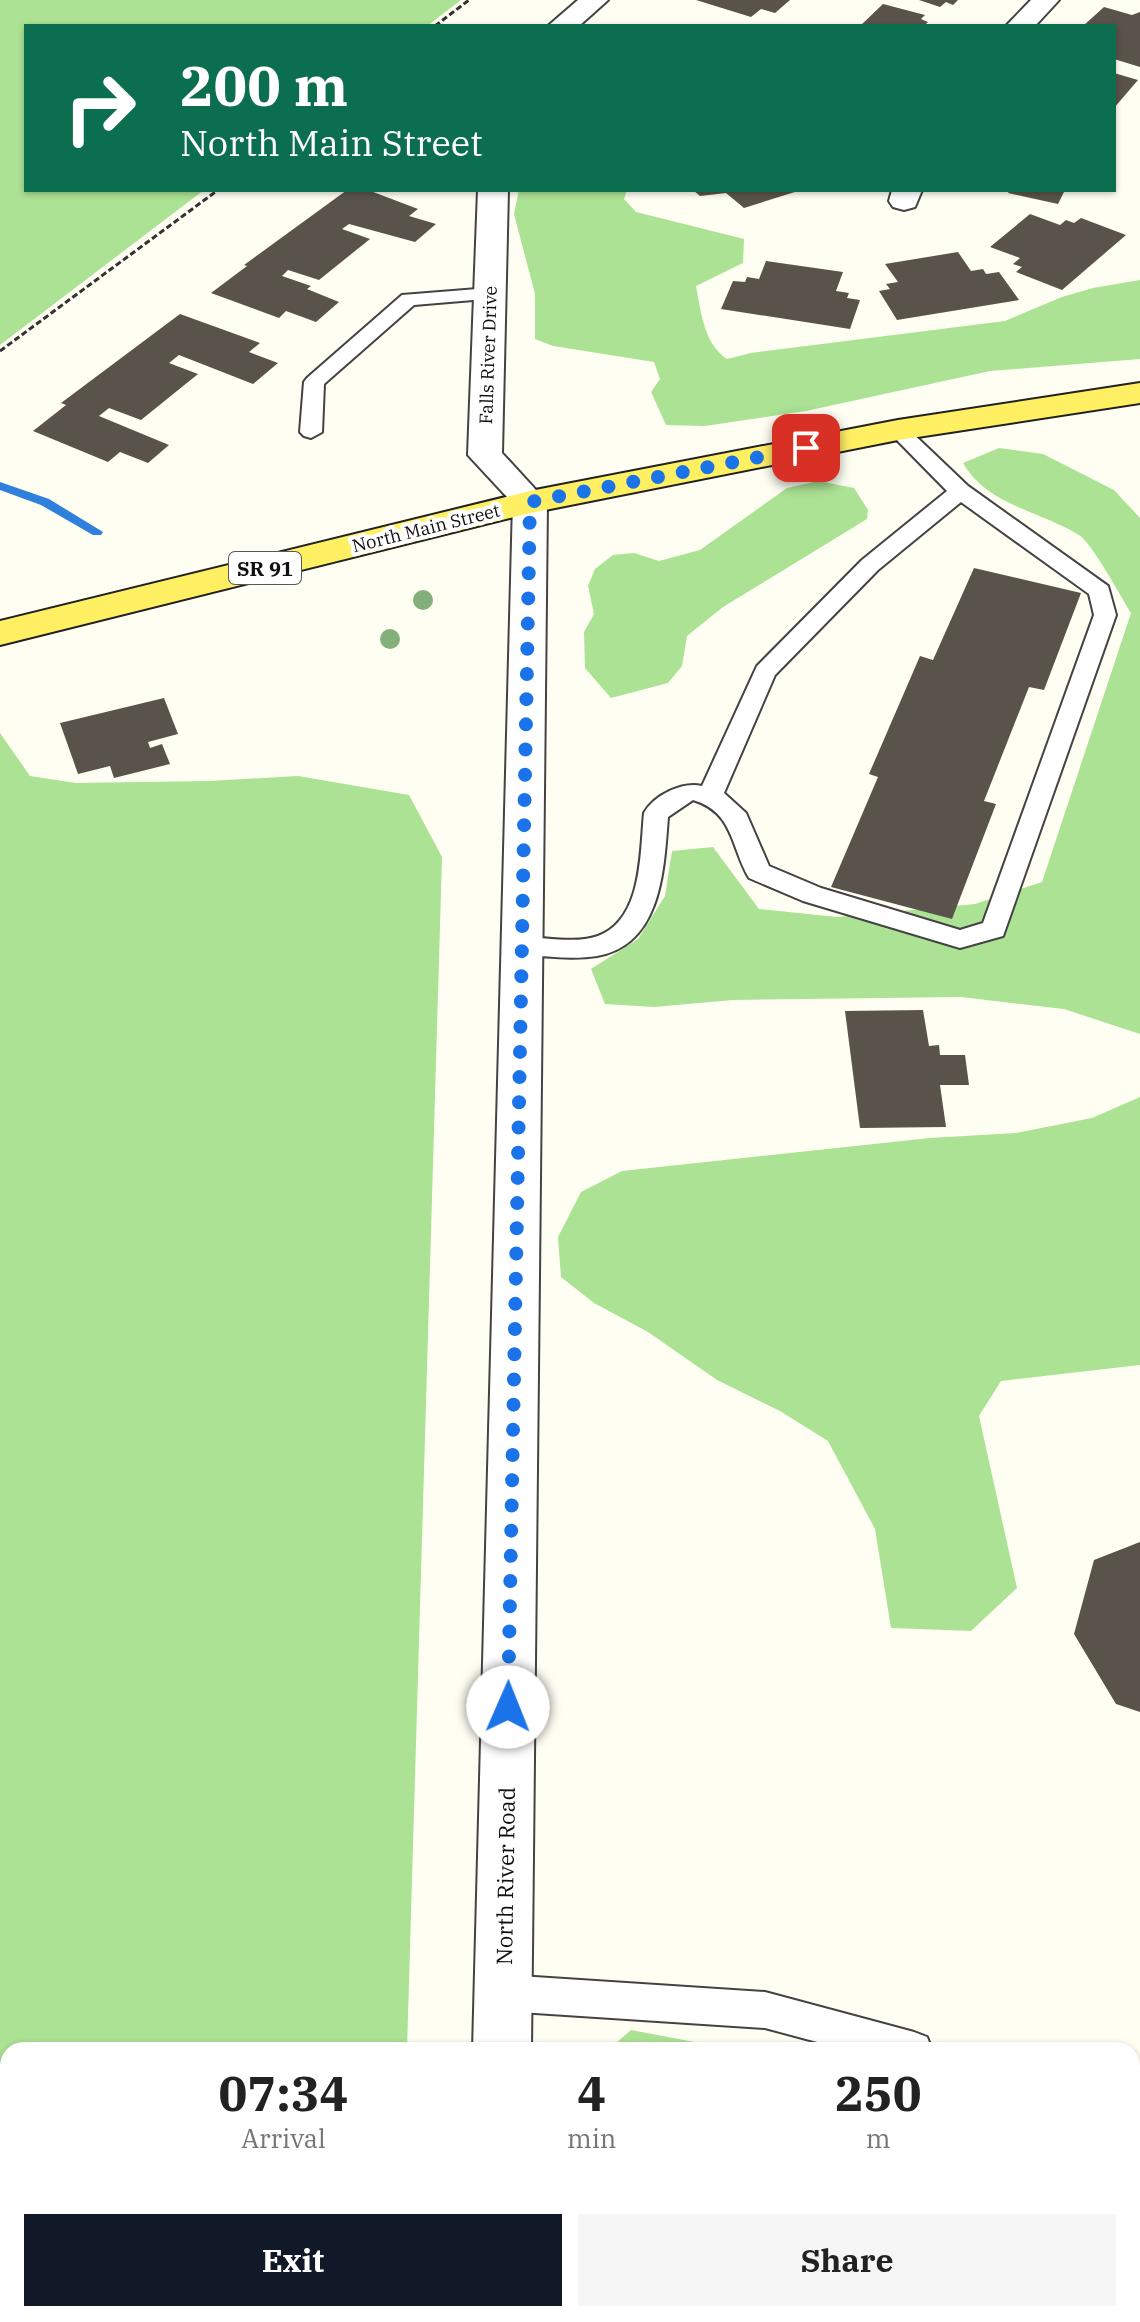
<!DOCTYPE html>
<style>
:root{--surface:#fff;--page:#f6f6f6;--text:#222;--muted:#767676;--accent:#111827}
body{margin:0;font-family:"IBM Plex Serif",serif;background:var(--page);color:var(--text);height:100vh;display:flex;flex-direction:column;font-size:30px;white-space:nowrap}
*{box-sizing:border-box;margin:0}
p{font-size:26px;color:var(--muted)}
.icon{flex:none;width:44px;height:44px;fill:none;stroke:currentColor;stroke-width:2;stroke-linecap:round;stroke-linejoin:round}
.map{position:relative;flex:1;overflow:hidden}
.sheet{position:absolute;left:0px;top:2042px;width:1140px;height:280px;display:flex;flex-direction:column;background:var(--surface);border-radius:24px 24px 0 0;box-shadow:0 2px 6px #0004}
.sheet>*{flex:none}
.guide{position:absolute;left:24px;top:24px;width:1092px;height:168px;border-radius:0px;box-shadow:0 2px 6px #0004;background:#0b6e4f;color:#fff;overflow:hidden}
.pin{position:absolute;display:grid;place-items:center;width:68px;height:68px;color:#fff;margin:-34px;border-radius:16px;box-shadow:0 4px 12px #0006}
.me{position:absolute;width:88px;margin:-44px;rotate:1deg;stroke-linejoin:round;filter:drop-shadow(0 0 6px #0008)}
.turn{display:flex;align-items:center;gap:28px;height:168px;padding:0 24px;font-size:36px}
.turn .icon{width:104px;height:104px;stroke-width:2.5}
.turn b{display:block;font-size:56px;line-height:68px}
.eta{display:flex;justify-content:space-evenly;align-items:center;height:136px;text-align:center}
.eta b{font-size:48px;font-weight:700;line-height:56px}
.primary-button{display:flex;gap:16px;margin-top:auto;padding:16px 24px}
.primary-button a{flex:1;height:92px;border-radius:0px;background:var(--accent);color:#fff;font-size:32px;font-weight:700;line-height:92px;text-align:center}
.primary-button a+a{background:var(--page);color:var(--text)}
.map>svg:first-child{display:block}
</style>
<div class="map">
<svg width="1140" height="2322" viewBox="0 0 1140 2322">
<rect width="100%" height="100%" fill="#fffef3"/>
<!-- forest -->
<g fill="#ace294">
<polygon points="0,0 461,0 427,26 26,26 26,190 204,190 0,345"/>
<path d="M519,190H627L624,199L636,212L744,239L743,263L696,286C701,312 704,344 727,359L751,353L1005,321L1062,297L1093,288L1140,280V359L990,371L806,411L705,426L666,425L651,392L660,379L654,362L553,346L535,339V294L514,214Z"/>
<path d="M999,448L1043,454L1114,490L1140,518V1034L1064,1009L961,997L733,1000L654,1007L605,1004L591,969L638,939L665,896L672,851L713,847L759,909L837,917L975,904L1042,882L1131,613C1121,597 1092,543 1079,535C1040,511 987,505 963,463Z"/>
<polygon points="818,481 854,488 868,510 867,519 723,607 687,636 682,666 668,683 611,698 585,668 584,632 594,614 588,586 595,569 613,555 634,553 659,561 700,550 787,488"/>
<polygon points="0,733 30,776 76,783 209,781 298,776 409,795 442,857 407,2050 8,2050 8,2191 0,2197"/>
<polygon points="1140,1097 1140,1365 1001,1381 979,1416 1017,1588 971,1631 891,1628 875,1529 828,1441 780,1411 717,1380 648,1332 594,1303 561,1277 558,1237 581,1192 622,1171 930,1138 1016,1133 1092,1118"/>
<polygon points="631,2030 737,2050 608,2050"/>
<polygon points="1132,2137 1140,2139 1140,2322 561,2322 558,2314 1132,2314"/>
<polygon points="279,2314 382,2314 382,2322 290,2322"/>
</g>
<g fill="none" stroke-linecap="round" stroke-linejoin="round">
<!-- stream -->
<polygon fill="#2f7fdc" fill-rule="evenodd" points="0,482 49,499 103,532 101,535 93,535 41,505 0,490"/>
</g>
<!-- building -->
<g fill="#5a534b">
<polygon points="696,0 790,0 775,13 761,9 751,17"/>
<polygon points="919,0 958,0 953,5 946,2 940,7"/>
<polygon points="883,4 925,15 921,19 928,22 924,26 860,26"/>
<polygon points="1104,7 1132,15 1140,12 1140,67 1114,59 1114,26 1083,26"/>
<polygon points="1114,73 1138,80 1114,108"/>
<polygon points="347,190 368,190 418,209 409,216 436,224 415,242 349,224 342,229 370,239 319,280 288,270 282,276 311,286 307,289 339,302 316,322 286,311 279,318 211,293 247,266 244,265"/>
<polygon points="693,190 798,190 798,191 744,208 726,193 700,196"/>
<polygon points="1010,190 1065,190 1058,204 1008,193"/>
<polygon points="1030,214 1060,225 1066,220 1074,223 1081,218 1126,235 1062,290 1016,272 1022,267 1013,264 1020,258 990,247"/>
<polygon points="958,252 971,271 983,269 986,274 999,272 1019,300 897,320 879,291 890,289 886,284 898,282 885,264"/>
<polygon points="766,261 843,272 836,291 849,293 847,298 860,300 850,329 721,309 733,281 745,282 747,277 759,279"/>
<polygon points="180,314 260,343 249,352 278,363 253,384 179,355 169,363 198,374 141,420 109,408 99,416 169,445 148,463 120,452 108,462 33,431 66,405 61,403"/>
<polygon points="974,568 1081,593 1044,690 1029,687 984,801 996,804 952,919 831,887 878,777 869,774 920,656 933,660"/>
<polygon points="164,698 178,734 148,742 150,748 162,744 170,764 114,778 110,766 78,774 60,723"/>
<polygon points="923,1010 929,1046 939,1045 940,1055 965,1055 969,1085 940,1085 946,1127 860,1128 845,1011"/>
<polygon points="1140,1542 1140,1712 1116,1704 1074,1634 1094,1560"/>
</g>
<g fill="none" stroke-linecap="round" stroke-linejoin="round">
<defs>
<g id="service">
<polygon points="490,288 497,290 500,294 497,298 414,305 324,384 322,432 311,438 304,436 300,432 304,382 307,378 402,295"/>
<path d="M898,424L905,426L968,486L1108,586L1116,615L1003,936L960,948L803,901L749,878C731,848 734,812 693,800L668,817C664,868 662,945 597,956C573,960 547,956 522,955L513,953L509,946L513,939L522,937C544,937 576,944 598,936C643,919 640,852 644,813C654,795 683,781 702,786L757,666L862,560L947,491L891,434L887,430ZM961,502L1089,594L1094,615L983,923L960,930L821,888L769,866L746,813L724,793L775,675L878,570Z"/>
<polygon points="503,1975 765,1992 914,2032 927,2037 932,2050 847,2050 765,2028 503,2011 490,2006 485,1993 490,1980"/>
<polygon points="1132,2085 1140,2087 1140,2123 1132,2121"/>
</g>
<g id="minor">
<polygon points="578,0 608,0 579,26 548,26"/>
<polygon points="1031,0 1059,0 1035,26 1006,26"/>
<polygon points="478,190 508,190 502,453 547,502 542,509 530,513 518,509 468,455"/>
<polygon points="892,190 922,190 915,207 904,210 893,207 889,201"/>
</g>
<g id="tertiary">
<polygon points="530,491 542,495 547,502 531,2050 473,2050 513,502 518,495"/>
<rect x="466" y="2314" width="62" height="8"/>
</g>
<polygon id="primary" points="1140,383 1140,403 898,440 530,513 0,645 0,621 530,491 898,420"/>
</defs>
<!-- service casing -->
<use href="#service" stroke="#434343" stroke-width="4"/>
<!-- minor casing -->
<use href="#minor" stroke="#434343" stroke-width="4"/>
<!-- tertiary casing -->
<use href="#tertiary" stroke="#434343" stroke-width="4"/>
<!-- primary casing -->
<use href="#primary" stroke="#212121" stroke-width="4"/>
<!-- path -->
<g stroke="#323232" stroke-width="3" stroke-dasharray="6 3" stroke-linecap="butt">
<polyline points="435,26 469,0"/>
<polyline points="0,351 218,190"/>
</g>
<!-- service -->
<use href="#service" fill="#fff" fill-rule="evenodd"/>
<!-- minor -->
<use href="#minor" fill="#fff" fill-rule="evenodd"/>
<!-- tertiary -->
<use href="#tertiary" fill="#fff" fill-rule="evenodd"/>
<!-- primary -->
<use href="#primary" fill="#ffef63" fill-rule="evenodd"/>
</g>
<!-- trees -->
<g fill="#83b07a">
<circle cx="423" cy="600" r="10"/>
<circle cx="390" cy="639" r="10"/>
</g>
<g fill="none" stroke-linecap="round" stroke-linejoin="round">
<!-- route -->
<polyline stroke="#1a73e8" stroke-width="14" stroke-dasharray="0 25.2" points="508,1707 530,502 806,448"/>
</g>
<g text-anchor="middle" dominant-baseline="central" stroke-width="8" stroke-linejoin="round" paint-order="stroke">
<!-- far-street labels -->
<g font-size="18" fill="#101010" stroke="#fff">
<text transform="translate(488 355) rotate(-88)">Falls River Drive</text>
<text transform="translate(426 528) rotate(-14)">North Main Street</text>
</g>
<!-- shield labels -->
<rect fill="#fff" stroke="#585858" stroke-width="2" x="229" y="552" width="72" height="32" rx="6"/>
<g font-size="20" font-weight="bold" fill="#101010">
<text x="265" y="568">SR 91</text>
</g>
<!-- street labels -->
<g font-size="22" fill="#101010" stroke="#fff">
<text transform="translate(505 1876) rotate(-89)">North River Road</text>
</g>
</g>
</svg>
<div class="pin" style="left:806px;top:448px;background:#d93025"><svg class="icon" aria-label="arrive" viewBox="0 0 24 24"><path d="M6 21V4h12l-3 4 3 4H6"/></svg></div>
<svg class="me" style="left:508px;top:1707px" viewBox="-20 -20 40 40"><circle r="19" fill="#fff"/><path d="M0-13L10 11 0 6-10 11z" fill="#1a73e8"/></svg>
<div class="guide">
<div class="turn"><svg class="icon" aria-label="right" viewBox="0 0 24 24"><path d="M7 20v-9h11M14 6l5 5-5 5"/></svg><div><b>200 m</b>North Main Street</div></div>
</div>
<section class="sheet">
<div class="eta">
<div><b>07:34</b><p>Arrival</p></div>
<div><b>4</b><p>min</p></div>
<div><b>250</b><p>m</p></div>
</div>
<div class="primary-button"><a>Exit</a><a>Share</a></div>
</section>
</div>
